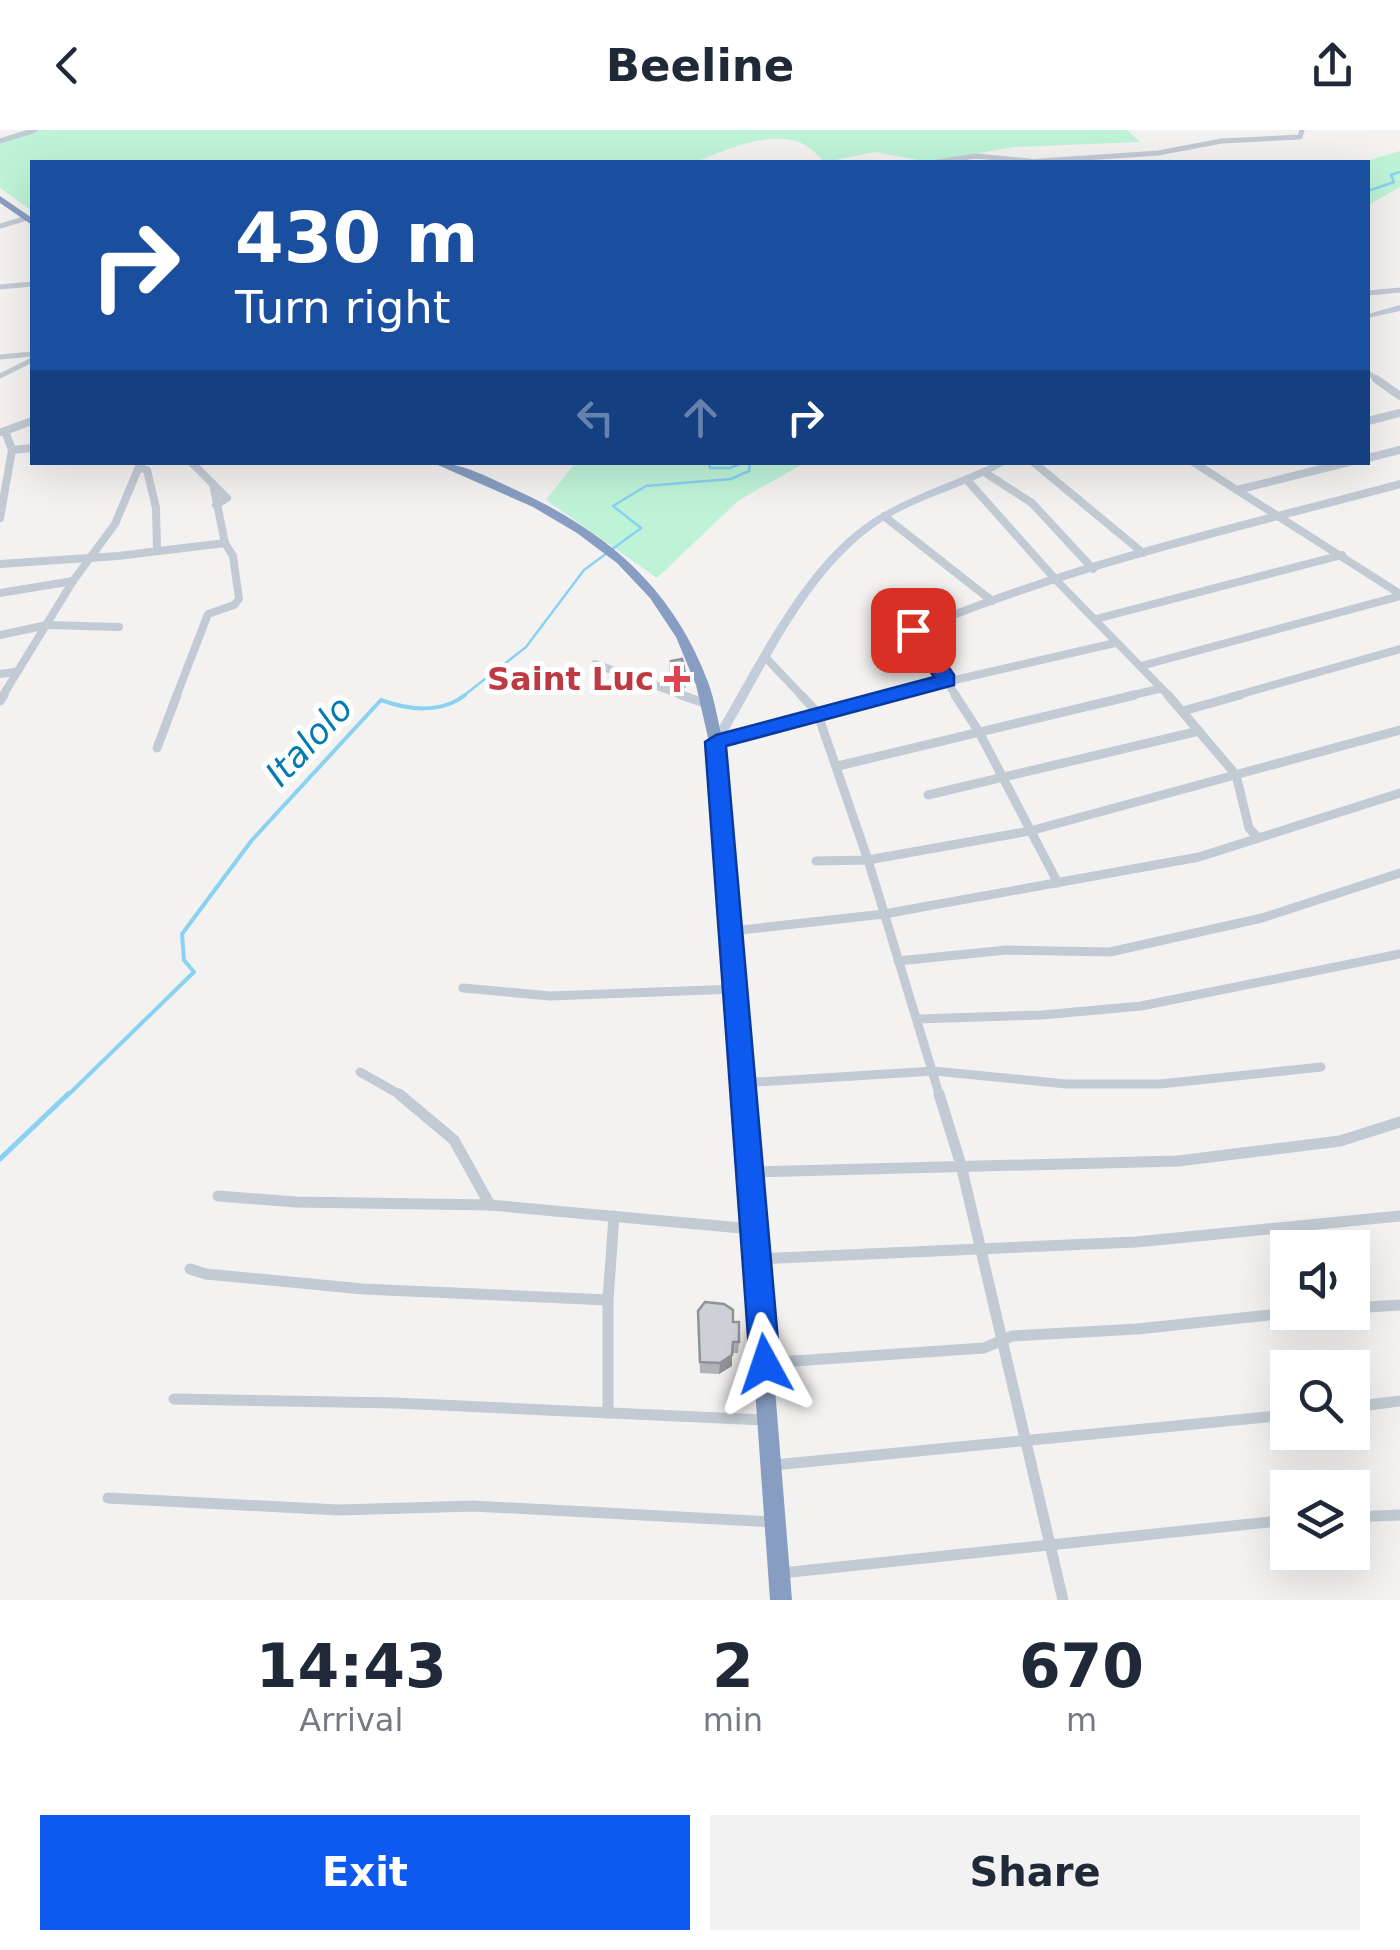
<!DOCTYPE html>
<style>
:root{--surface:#fff;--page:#f2f2f3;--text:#1f2937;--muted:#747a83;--accent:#0e5af1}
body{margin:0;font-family:"DejaVu Sans",sans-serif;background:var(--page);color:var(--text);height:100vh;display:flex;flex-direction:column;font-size:38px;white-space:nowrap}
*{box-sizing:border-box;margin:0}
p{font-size:32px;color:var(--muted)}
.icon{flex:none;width:55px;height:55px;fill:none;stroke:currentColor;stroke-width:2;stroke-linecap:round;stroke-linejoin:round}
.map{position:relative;height:1470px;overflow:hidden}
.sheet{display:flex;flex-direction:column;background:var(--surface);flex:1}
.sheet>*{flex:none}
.top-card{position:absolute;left:30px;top:30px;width:1340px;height:305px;border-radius:0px;box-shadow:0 10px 40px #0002;background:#1a4fa0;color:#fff;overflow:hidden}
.controls{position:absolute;left:1270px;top:1100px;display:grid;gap:20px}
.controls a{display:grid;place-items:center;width:100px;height:100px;border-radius:0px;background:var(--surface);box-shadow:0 10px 40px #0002;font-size:50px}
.pin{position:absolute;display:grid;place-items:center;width:85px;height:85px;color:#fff;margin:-42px;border-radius:20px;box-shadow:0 5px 15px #0006}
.me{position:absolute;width:110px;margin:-55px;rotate:355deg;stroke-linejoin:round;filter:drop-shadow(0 0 8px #0008)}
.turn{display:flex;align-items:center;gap:35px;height:210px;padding:0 40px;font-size:45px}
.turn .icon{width:130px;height:130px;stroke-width:2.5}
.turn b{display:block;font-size:70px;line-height:85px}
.lanes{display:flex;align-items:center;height:95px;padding:0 40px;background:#0003;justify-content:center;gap:50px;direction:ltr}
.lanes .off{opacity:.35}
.eta{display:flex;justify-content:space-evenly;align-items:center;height:170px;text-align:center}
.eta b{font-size:60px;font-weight:700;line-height:70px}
.action{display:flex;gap:20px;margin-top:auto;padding:20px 40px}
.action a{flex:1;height:115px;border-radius:0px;background:var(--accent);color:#fff;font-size:40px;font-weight:700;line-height:115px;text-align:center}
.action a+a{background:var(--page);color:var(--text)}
header{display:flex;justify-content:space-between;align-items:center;height:130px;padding:0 40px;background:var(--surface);font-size:45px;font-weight:700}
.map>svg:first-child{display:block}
</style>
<header><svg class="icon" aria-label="back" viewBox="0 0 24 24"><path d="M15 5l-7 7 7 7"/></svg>Beeline<svg class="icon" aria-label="share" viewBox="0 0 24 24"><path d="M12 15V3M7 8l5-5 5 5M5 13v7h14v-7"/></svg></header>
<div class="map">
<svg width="1400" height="1470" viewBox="0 0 1400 1470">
<rect width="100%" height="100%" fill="#f4f2f1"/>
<!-- green -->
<g fill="#bff3d8">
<path d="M26,0H1127L1140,12L1014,17L928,32L875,22L826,32C818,26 810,17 801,13C770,0 724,20 696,32H32V81L0,58V8Z"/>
<polygon points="1400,21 1400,57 1368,75 1368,32 1363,32"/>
<polygon points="575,333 575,332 804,333 738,371 657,448 546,370"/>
</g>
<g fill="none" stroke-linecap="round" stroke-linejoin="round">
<!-- stream-far2 -->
<g stroke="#89d2f2" stroke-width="2.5">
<polyline points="1368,61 1394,52 1391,45 1400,42"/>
<polyline points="709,332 710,338 730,338 744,332"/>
<polyline points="462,567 526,517 584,440 641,398 613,376 646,356 731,349 749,341 750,332"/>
</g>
<!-- stream-far1 -->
<path stroke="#89d2f2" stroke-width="4" d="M66,967L194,842L184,830L182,804L252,710L381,570C408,580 441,584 465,565"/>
<!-- stream -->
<polyline stroke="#89d2f2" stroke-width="5" points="0,1029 68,964"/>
<!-- street-far3 -->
<g stroke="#c2cad4" stroke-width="5">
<polyline points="0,11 35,0"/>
<polyline points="938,32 976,26 1030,31"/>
<polyline points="1027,32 1158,23 1222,11 1300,7 1302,0"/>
<polyline points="0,96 27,88"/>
<polyline points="0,157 32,154"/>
<polyline points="1368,163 1400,160"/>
<polyline points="0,227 32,224"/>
<polyline points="1368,243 1380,251"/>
<polyline points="0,246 32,230"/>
</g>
<!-- street-far2 -->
<g stroke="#c2cad4" stroke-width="8">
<polyline points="1376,249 1400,266"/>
<polyline points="1368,291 1400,283"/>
<polyline points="2,302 32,291"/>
<polyline points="12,320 32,318"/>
<polyline points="1368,328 1400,320"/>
<polyline points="1033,332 1143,423"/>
<polyline points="1193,332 1400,464"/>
<polyline points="140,338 147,340 156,378 157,420"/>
<polyline points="984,342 1032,373 1093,439"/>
<polyline points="967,350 1056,450 1170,567"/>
<polyline points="213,354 227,368 216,375"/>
<polyline points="1237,360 1349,332"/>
<polyline points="884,386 992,471"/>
<polyline points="0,388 12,320 5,301"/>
<polyline points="0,434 118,426 225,413"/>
<polyline points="0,463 73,451"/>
<polyline points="1096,489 1342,425"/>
<polyline points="913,500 957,567"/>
<polyline points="0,505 47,495 119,497"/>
<path d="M881,516C1041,441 1229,400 1400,354"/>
<polyline points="767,529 803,567"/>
<polyline points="595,534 688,567"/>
<polyline points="1141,536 1400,466"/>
<polyline points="0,544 15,542"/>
<polyline points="2,567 73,451 115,394 141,332"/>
<polyline points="176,567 208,484 234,475 239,469 233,426 225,413 213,354 191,332"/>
<polyline points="881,567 1115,513"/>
<polyline points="1124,567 1159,559"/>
<polyline points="1231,567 1400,519"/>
</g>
<!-- street-far1 -->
<g stroke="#c2cad4" stroke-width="9">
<polyline points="681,565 707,574"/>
<polyline points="801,565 817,582 868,730 940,967"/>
<polyline points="955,565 979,602 1058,753"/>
<polyline points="1168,565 1236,645 1249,698 1257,707"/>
<polyline points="0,571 4,565"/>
<polyline points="1183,581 1240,565"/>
<polyline points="716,612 891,565"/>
<polyline points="157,618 177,565"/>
<polyline points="838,636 1135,565"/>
<polyline points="928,665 1199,601"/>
<polyline points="816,731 868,730 1030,701 1400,600"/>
<polyline points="732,801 884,784 1199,727 1400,663"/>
<polyline points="898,831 1007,820 1110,822 1262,788 1400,743"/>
<polyline points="463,858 550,866 736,859"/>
<polyline points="917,889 1042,885 1141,876 1400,824"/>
<polyline points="360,942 404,967"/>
<polyline points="741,953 934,941 1066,954 1160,954 1321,937"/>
</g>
<!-- street -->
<g stroke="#c2cad4" stroke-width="11">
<polyline points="399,964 454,1010 490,1075"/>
<polyline points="939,964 961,1035 1063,1470"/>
<polyline points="749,1042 1178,1031 1340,1011 1400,992"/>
<polyline points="218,1066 296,1072 490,1075 752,1099"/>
<polyline points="756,1129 1136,1112 1400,1086"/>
<polyline points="190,1139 206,1144 363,1159 608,1170"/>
<polyline points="1352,1178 1400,1175"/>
<polyline points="765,1233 984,1218 1012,1206 1137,1199 1297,1182"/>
<polyline points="174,1269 396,1273 766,1290"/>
<polyline points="1352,1277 1400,1271"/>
<polyline points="608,1283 608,1170 614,1086"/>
<polyline points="774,1335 1288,1285"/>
<polyline points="108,1368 339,1380 473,1376 773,1392"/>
<polyline points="1352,1387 1400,1385"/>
<polyline points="782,1443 1288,1390"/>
</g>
<!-- secondary -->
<g fill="#c3ccdb" fill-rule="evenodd">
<polygon points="1400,175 1400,181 1368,188 1368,184"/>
<path d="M996,332H1009C968,358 917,367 877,395C805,445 764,542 720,615H712L710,612C754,540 800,437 871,390C909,365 955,352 996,332Z"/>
</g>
<!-- highway -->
<g fill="#879ec2" fill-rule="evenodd">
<polygon points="0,66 32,88 32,95 0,73"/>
<path d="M431,332C461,332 490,348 518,361C607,402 673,458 708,552C715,571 718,592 723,612L792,1470H770L709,612L696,555L676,507L650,468L617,433L577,403L533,377Z"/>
</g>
</g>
<!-- wall -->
<g fill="#b0b3b9">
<polygon points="671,543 686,549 686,558 671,553"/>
<polygon points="698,1181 739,1212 738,1223 732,1223 732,1236 719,1244 700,1243"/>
</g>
<!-- shaded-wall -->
<polygon fill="#909296" points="732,1225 732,1236 719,1244 720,1233"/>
<!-- building -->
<g fill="#cdd0d7" stroke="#909296" stroke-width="2.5">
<polygon points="682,529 686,549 671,543 671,531"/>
<polygon points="705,1172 724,1174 733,1180 733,1192 739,1192 739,1212 733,1212 732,1225 720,1233 700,1232 698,1181"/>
</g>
<!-- route -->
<polygon fill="#0e5af1" stroke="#093a9d" stroke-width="2.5" points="913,494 920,496 954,545 954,555 726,616 780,1234 775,1244 765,1248 755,1244 750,1234 705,612 716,605 934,547 903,500"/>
<!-- markers -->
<path fill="#e0444e" stroke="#fff" stroke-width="4" d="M672 534h10v10h10v10h-10v10h-10v-10h-10v-10h10z"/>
<g text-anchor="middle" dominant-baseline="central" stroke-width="10" stroke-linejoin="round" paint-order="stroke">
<!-- health labels -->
<g font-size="32" font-weight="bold" fill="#be3a42" stroke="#fff" text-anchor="end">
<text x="654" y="549">Saint Luc</text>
</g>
<!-- water labels -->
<g font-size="35" font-style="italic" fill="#047ab0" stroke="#fff">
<text transform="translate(309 611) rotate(-47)">Italolo</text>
</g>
</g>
</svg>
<div class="controls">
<a><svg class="icon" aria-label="sound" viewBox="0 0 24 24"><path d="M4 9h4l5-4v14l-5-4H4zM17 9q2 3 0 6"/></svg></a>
<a><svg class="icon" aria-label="search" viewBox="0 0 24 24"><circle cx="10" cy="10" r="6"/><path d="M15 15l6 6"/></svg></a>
<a><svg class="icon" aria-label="layers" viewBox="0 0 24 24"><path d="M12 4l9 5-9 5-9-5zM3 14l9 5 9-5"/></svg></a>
</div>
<div class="pin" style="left:913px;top:500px;background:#d93025"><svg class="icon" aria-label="arrive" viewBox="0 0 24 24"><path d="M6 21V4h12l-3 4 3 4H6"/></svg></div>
<svg class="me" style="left:765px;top:1234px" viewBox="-20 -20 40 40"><path d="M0-17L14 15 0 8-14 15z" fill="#0e5af1" stroke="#fff" stroke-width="4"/></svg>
<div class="top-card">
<div class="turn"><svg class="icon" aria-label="right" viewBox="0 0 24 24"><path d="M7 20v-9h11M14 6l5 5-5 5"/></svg><div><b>430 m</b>Turn right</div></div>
<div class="lanes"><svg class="icon off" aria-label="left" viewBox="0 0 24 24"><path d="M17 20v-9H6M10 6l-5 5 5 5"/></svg><svg class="icon off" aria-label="ahead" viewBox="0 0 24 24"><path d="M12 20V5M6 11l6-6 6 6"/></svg><svg class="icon" aria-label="right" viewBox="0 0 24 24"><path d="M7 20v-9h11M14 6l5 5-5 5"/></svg></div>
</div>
</div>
<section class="sheet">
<div class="eta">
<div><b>14:43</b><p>Arrival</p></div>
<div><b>2</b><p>min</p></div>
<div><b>670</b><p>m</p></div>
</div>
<div class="action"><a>Exit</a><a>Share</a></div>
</section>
